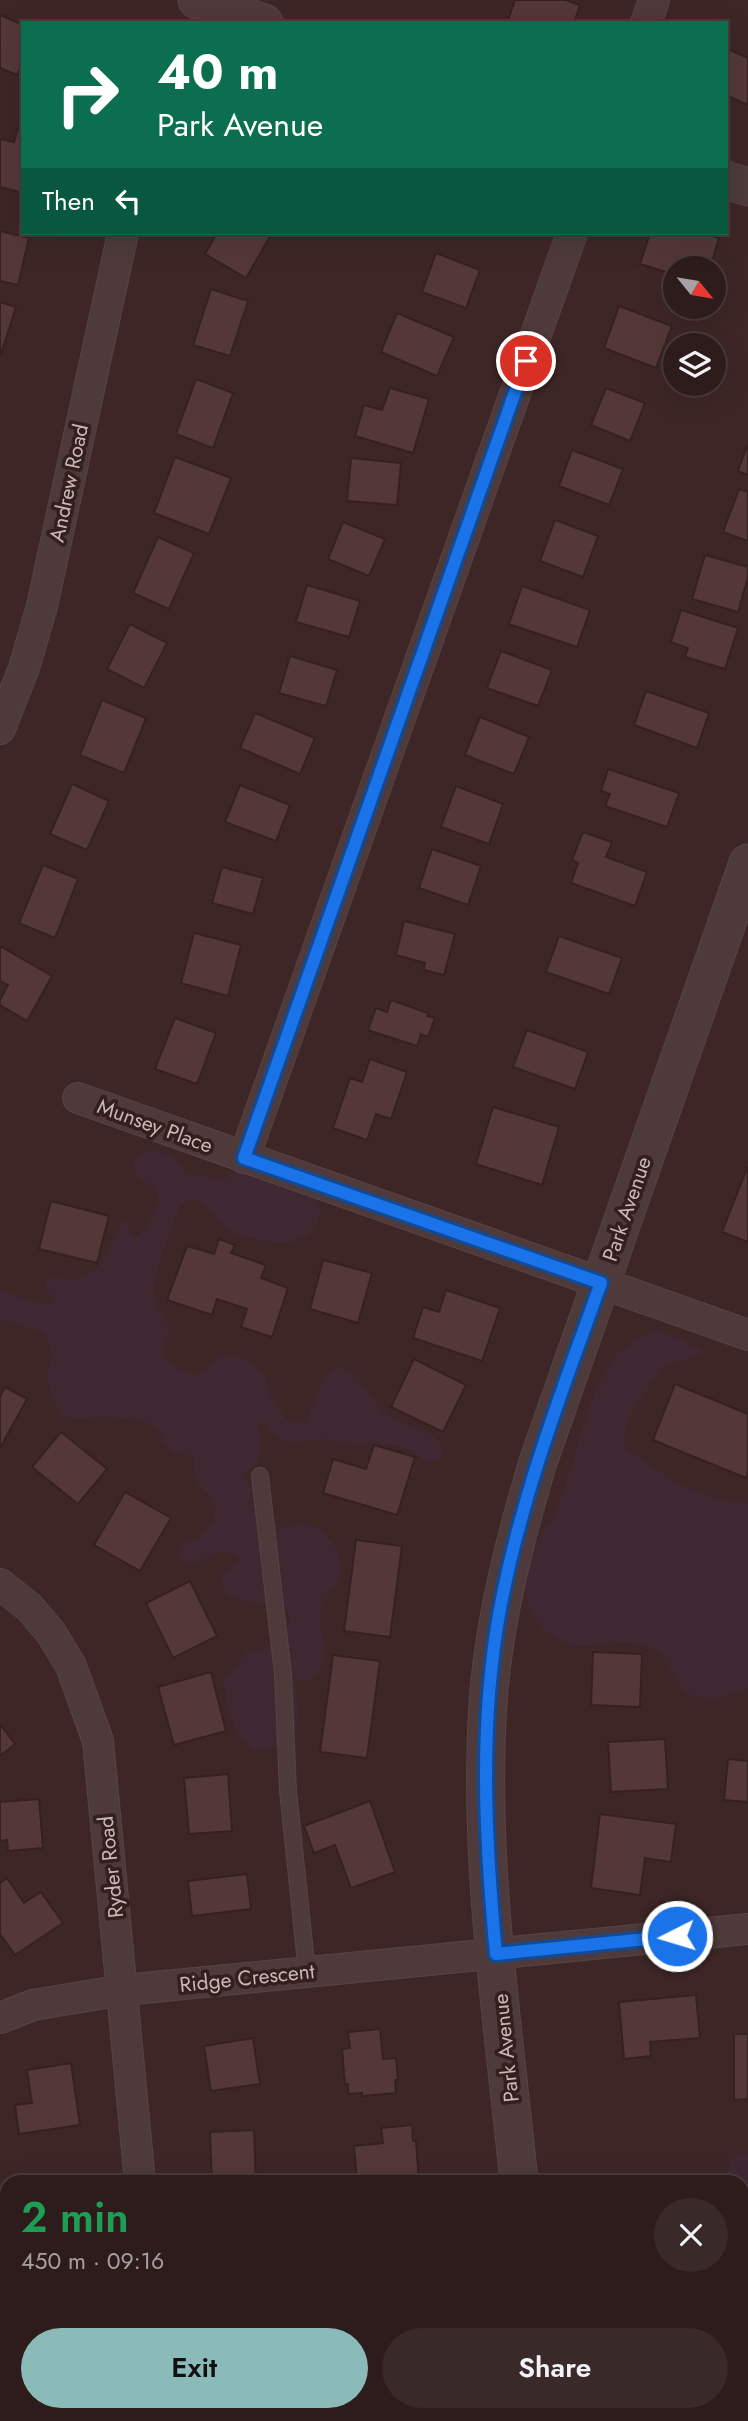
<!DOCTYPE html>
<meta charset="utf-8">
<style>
:root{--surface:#2e1c1c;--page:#3a2929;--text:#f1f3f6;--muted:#a7a1a3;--line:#493a3b;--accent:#8bbbb9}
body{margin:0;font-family:Jost,sans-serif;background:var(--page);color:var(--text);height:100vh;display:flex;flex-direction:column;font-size:26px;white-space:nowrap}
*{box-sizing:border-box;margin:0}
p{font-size:23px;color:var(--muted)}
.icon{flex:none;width:38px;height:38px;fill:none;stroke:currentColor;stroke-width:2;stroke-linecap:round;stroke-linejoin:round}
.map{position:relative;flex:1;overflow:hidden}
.sheet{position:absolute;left:0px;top:2175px;width:749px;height:247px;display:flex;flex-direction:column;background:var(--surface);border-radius:21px 21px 0 0;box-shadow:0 7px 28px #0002,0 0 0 2px var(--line)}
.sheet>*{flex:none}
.banner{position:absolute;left:21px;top:21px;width:707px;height:214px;border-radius:0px;box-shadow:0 7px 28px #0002,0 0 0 2px var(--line);background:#0b6e4f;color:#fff;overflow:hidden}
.needle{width:46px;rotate:120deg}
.controls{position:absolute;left:663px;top:256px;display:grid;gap:14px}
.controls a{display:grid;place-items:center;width:63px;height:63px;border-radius:50%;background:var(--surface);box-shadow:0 7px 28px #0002,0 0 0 2px var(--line);font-size:35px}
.pin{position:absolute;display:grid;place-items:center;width:60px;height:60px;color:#fff;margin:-30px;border:4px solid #fff;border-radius:50%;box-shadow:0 2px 7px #0007}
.me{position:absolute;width:77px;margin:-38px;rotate:265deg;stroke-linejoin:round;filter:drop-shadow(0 0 5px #0008)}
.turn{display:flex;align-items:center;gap:24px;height:147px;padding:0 21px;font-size:32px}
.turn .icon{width:91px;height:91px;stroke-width:2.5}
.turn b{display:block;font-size:49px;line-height:60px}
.then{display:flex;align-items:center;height:66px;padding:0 21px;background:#0003;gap:14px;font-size:26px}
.round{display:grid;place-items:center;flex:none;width:74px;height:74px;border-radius:37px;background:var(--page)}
.head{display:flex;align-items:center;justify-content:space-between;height:119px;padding:0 21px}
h1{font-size:42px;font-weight:600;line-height:52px;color:#1e9e55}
.action{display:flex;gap:14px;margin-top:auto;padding:14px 21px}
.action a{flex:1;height:80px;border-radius:42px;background:var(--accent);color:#111;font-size:28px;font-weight:600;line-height:80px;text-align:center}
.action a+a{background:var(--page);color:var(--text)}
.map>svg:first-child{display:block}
</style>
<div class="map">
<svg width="748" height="2421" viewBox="0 0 748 2421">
<rect width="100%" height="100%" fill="#3e2626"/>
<!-- green -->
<g fill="#3f2832">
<path d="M152,1149L173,1156L184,1172L192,1177L207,1175L217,1180L225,1179L251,1157C267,1166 300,1180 311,1192C331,1212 313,1240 289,1242C274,1244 255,1238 241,1236C216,1231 212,1203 192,1198C187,1201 182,1203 180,1208C172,1224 154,1275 154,1291C154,1307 169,1317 169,1332C169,1341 161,1347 166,1358C171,1367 184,1371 193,1374L207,1368L215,1358L234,1354L251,1363L266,1376L271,1396L286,1419L296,1423L305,1421C315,1406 319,1373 339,1368C354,1363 371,1398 380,1408C398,1429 433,1422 444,1451L440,1459L430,1462L423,1460L414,1451L387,1444L339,1443L326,1439L303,1441L295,1444L286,1442L270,1431L265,1421L259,1426L260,1453L257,1463L241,1475C260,1488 262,1517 281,1528C286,1527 292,1524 297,1524C323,1522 346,1551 339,1576C336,1588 324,1597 321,1610C316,1638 339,1656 310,1680L295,1679C296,1692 299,1709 297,1722C295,1732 288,1737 281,1743C243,1775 224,1706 224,1680L247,1651C252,1651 259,1652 263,1650C280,1642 304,1618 279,1603C265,1605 217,1603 222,1579C224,1570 235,1565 240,1557C214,1539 200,1576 179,1558L180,1550L184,1543L199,1538L213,1522L216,1510L210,1497L197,1482L192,1466L194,1455C169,1457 165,1446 156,1426C139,1420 125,1417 107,1417C88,1417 82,1421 63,1416L51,1397L47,1377L52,1353L46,1333L0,1319V1291L40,1303L56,1305C53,1296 45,1291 44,1282L49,1276L73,1281L97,1269L123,1220L126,1222L134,1238L145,1228L160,1202C154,1180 140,1185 132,1166L136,1159Z"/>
<path d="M655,1330L682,1339L706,1353L662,1366L629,1418L623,1444C652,1472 707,1502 748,1503V1689L715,1700L686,1694C679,1683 665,1657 655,1651C612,1623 575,1677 531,1613C523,1601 526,1569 530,1556C534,1539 548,1529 554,1515C577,1465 581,1406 612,1360C621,1347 641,1337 655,1330Z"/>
<polygon points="744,2152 748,2154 748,2217 742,2210 742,2182 724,2182 730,2160"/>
<polygon points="748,2343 748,2421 733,2421 726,2415 742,2415 742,2347"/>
</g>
<!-- building -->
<g fill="#543838" stroke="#352120" stroke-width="2">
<polygon points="515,0 566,0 580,5 574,23 507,23"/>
<polygon points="0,15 23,25 23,63 17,75 0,68"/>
<polygon points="726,48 748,58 748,105 726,95"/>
<polygon points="18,128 23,130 23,193 0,187 0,139 14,142"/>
<polygon points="0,231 29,238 18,285 0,281"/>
<polygon points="217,233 272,233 246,278 205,254"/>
<polygon points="650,233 703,233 719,238 710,268 676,268 676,275 640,264"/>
<polygon points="436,253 480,270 466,308 422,292"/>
<polygon points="211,289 248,301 230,356 193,345"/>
<polygon points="0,302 16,307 0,357"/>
<polygon points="619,306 672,326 656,368 604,348"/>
<polygon points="397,313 454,337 437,376 381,352"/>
<polygon points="196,379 233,393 213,448 176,434"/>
<polygon points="390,388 429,399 413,453 355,436 364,405 382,410"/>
<polygon points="606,388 645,403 630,441 591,425"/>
<polygon points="748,443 748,475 738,471"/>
<polygon points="572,450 623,469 609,505 559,486"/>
<polygon points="175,457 231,478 209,534 154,513"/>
<polygon points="351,458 401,463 397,505 347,501"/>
<polygon points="739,489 748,492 748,541 723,532"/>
<polygon points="555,520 598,536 583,577 540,561"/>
<polygon points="343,522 385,539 369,576 328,559"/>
<polygon points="158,537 194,553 169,609 133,593"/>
<polygon points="705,555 748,567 748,577 738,612 692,599"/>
<polygon points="307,585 360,601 349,637 296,622"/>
<polygon points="522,586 590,610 577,647 509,624"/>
<polygon points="681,610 738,628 725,669 685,657 688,648 671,642"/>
<polygon points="130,624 167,643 144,688 107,669"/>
<polygon points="501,651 552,670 538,706 487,688"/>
<polygon points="290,656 337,670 326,706 279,693"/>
<polygon points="646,691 709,713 697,748 634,725"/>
<polygon points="102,700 146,718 124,773 80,755"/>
<polygon points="255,713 315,738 300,774 240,748"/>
<polygon points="480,717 529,737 514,774 465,755"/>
<polygon points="608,769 679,793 667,827 605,806 610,794 601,791"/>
<polygon points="72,784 109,801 87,850 50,834"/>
<polygon points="240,785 290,805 276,841 225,822"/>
<polygon points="456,786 503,804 489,844 441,827"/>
<polygon points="583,832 612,842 606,857 647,872 635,906 571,883 578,863 572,860"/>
<polygon points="432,849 481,866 468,905 419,888"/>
<polygon points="43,865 78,879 55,938 19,923"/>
<polygon points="222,867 263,878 253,914 212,903"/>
<polygon points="404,921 455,934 444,975 424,970 425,963 396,955"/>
<polygon points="194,933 241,945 228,996 181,983"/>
<polygon points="559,936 622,958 609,994 546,972"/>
<polygon points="0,946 52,976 27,1021 0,1005 0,1000 8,985 0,981"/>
<polygon points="391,1000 428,1013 427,1016 435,1018 428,1037 421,1034 417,1046 368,1030 376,1008 387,1012"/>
<polygon points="175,1018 216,1033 197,1084 155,1069"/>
<polygon points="527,1030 588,1052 575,1089 513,1067"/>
<polygon points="370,1059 407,1072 391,1119 376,1114 367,1140 333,1128 350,1078 362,1082"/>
<polygon points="493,1107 559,1127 542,1185 476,1164"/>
<polygon points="747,1168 748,1168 748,1242 722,1232"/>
<polygon points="51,1201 109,1216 97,1263 39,1249"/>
<polygon points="219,1239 235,1245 231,1253 266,1265 261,1278 288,1288 272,1337 241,1327 247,1309 217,1299 212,1315 167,1300 187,1246 214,1254"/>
<polygon points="323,1260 372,1273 358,1323 310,1309"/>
<polygon points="446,1290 500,1308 482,1361 413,1338 423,1307 439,1312"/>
<polygon points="414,1359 466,1385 443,1432 391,1407"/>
<polygon points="675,1384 748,1414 748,1473 746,1478 653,1440"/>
<polygon points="5,1387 27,1399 0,1448 0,1397"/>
<polygon points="61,1432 107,1469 78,1504 32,1467"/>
<polygon points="374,1445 415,1457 397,1515 323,1493 333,1459 366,1469"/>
<polygon points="125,1492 171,1518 140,1571 94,1545"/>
<polygon points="356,1540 402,1546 390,1637 344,1631"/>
<polygon points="190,1581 217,1636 173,1658 146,1603"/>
<polygon points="593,1652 642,1654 640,1707 591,1705"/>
<polygon points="333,1655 380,1661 367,1758 320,1752"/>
<polygon points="211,1672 226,1731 174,1745 158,1687"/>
<polygon points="0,1724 15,1744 0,1756"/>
<polygon points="665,1739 668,1789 611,1792 608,1742"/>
<polygon points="728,1759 748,1761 748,1802 724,1800"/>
<polygon points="228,1774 232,1831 189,1834 184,1778"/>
<polygon points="39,1799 43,1848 8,1851 7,1840 0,1841 0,1802"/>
<polygon points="370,1801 395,1872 351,1888 335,1845 314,1853 304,1826"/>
<polygon points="600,1814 676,1824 671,1862 645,1858 640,1895 591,1888"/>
<polygon points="247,1874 251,1909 192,1916 188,1881"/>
<polygon points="7,1878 24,1903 41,1892 63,1923 15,1955 0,1934 0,1883"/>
<polygon points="696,1995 700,2038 650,2042 651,2056 624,2059 619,2002"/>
<polygon points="380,2029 383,2059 396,2058 398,2080 395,2080 396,2093 362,2096 362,2093 348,2094 348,2084 345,2085 342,2049 350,2048 348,2032"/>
<polygon points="734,2034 748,2034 748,2099 734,2100"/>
<polygon points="253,2038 260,2084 211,2091 204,2046"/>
<polygon points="71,2063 80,2125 19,2134 15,2105 32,2103 27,2070"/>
<polygon points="412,2125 413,2141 416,2141 419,2182 388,2182 388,2180 357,2182 354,2146 383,2143 381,2128"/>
<polygon points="254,2130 256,2182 212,2182 210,2132"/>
<polygon points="84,2175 84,2182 40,2182 40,2176"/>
<rect x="42" y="2415" width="42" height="6"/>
<polygon points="229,2415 292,2415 293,2421 230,2421"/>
</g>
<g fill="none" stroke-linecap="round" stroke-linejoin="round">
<defs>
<polyline id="service" points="260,1476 283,1674 288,1791 307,1972"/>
<g id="minor">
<polyline points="646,23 654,0"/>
<polyline points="0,729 24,668 42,606 123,233"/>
<polyline points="78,1098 748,1335"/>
<polyline points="244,1158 572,233"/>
<polyline points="0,1584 30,1608 51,1633 71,1666 98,1741 140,2182"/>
<polyline points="0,2018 33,2005 123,1990 748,1929"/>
<polyline points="161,2415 162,2421"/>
</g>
<g id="tertiary">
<polyline points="197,0 264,23"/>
<polyline points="726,180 748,187"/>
<path d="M519,2182C503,2020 476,1853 489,1690C496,1612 516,1536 538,1462L748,863"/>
<polyline points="543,2415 544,2421"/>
</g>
</defs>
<!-- service casing -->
<use href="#service" stroke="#574443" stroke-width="18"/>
<!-- minor casing -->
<use href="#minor" stroke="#574443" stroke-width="32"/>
<!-- tertiary casing -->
<use href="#tertiary" stroke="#574443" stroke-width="39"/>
<!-- service -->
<use href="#service" stroke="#4e3a3a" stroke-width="16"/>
<!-- minor -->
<use href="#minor" stroke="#4e3a3a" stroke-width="30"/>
<!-- tertiary -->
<use href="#tertiary" stroke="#4e3a3a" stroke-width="37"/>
</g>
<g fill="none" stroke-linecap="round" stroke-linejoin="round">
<defs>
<path id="route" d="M526,361L244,1158L601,1283C562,1390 521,1497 500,1609C479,1723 485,1839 496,1954L677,1936"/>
</defs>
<!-- route casing -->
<use href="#route" stroke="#114b97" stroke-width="18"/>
<!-- route -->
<use href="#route" stroke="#1a73e8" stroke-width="12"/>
</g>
<g text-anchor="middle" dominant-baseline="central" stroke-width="7" stroke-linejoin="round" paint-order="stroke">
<!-- street labels -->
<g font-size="21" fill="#c9b7b6" stroke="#331f1e">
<text transform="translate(69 483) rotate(-78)">Andrew Road</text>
<text transform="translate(155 1126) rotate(20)">Munsey Place</text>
<text transform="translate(627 1209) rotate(-71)">Park Avenue</text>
<text transform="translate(111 1867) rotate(-96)">Ryder Road</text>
<text transform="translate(247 1978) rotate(-6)">Ridge Crescent</text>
<text transform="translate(506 2048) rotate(-96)">Park Avenue</text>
</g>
</g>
</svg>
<div class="controls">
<a><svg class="needle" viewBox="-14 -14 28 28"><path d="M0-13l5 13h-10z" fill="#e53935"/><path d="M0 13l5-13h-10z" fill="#a7a1a3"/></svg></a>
<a><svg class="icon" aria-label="layers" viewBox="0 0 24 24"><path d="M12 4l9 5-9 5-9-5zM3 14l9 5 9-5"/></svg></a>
</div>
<div class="pin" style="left:526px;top:361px;background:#d93025"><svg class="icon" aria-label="arrive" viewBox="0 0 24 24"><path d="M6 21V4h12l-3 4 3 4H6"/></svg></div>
<svg class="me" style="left:677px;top:1936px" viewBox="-20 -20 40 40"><circle r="17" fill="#1a73e8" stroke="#fff" stroke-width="3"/><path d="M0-11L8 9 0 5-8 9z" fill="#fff"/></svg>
<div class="banner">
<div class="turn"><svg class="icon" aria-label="right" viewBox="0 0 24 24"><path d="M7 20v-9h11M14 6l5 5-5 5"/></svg><div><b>40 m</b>Park Avenue</div></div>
<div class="then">Then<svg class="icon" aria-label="left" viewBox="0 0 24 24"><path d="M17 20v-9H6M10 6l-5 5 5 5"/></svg></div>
</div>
<section class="sheet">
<div class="head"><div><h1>2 min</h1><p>450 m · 09:16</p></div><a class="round"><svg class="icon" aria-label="close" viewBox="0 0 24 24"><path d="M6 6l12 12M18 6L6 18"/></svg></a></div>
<div class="action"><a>Exit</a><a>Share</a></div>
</section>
</div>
